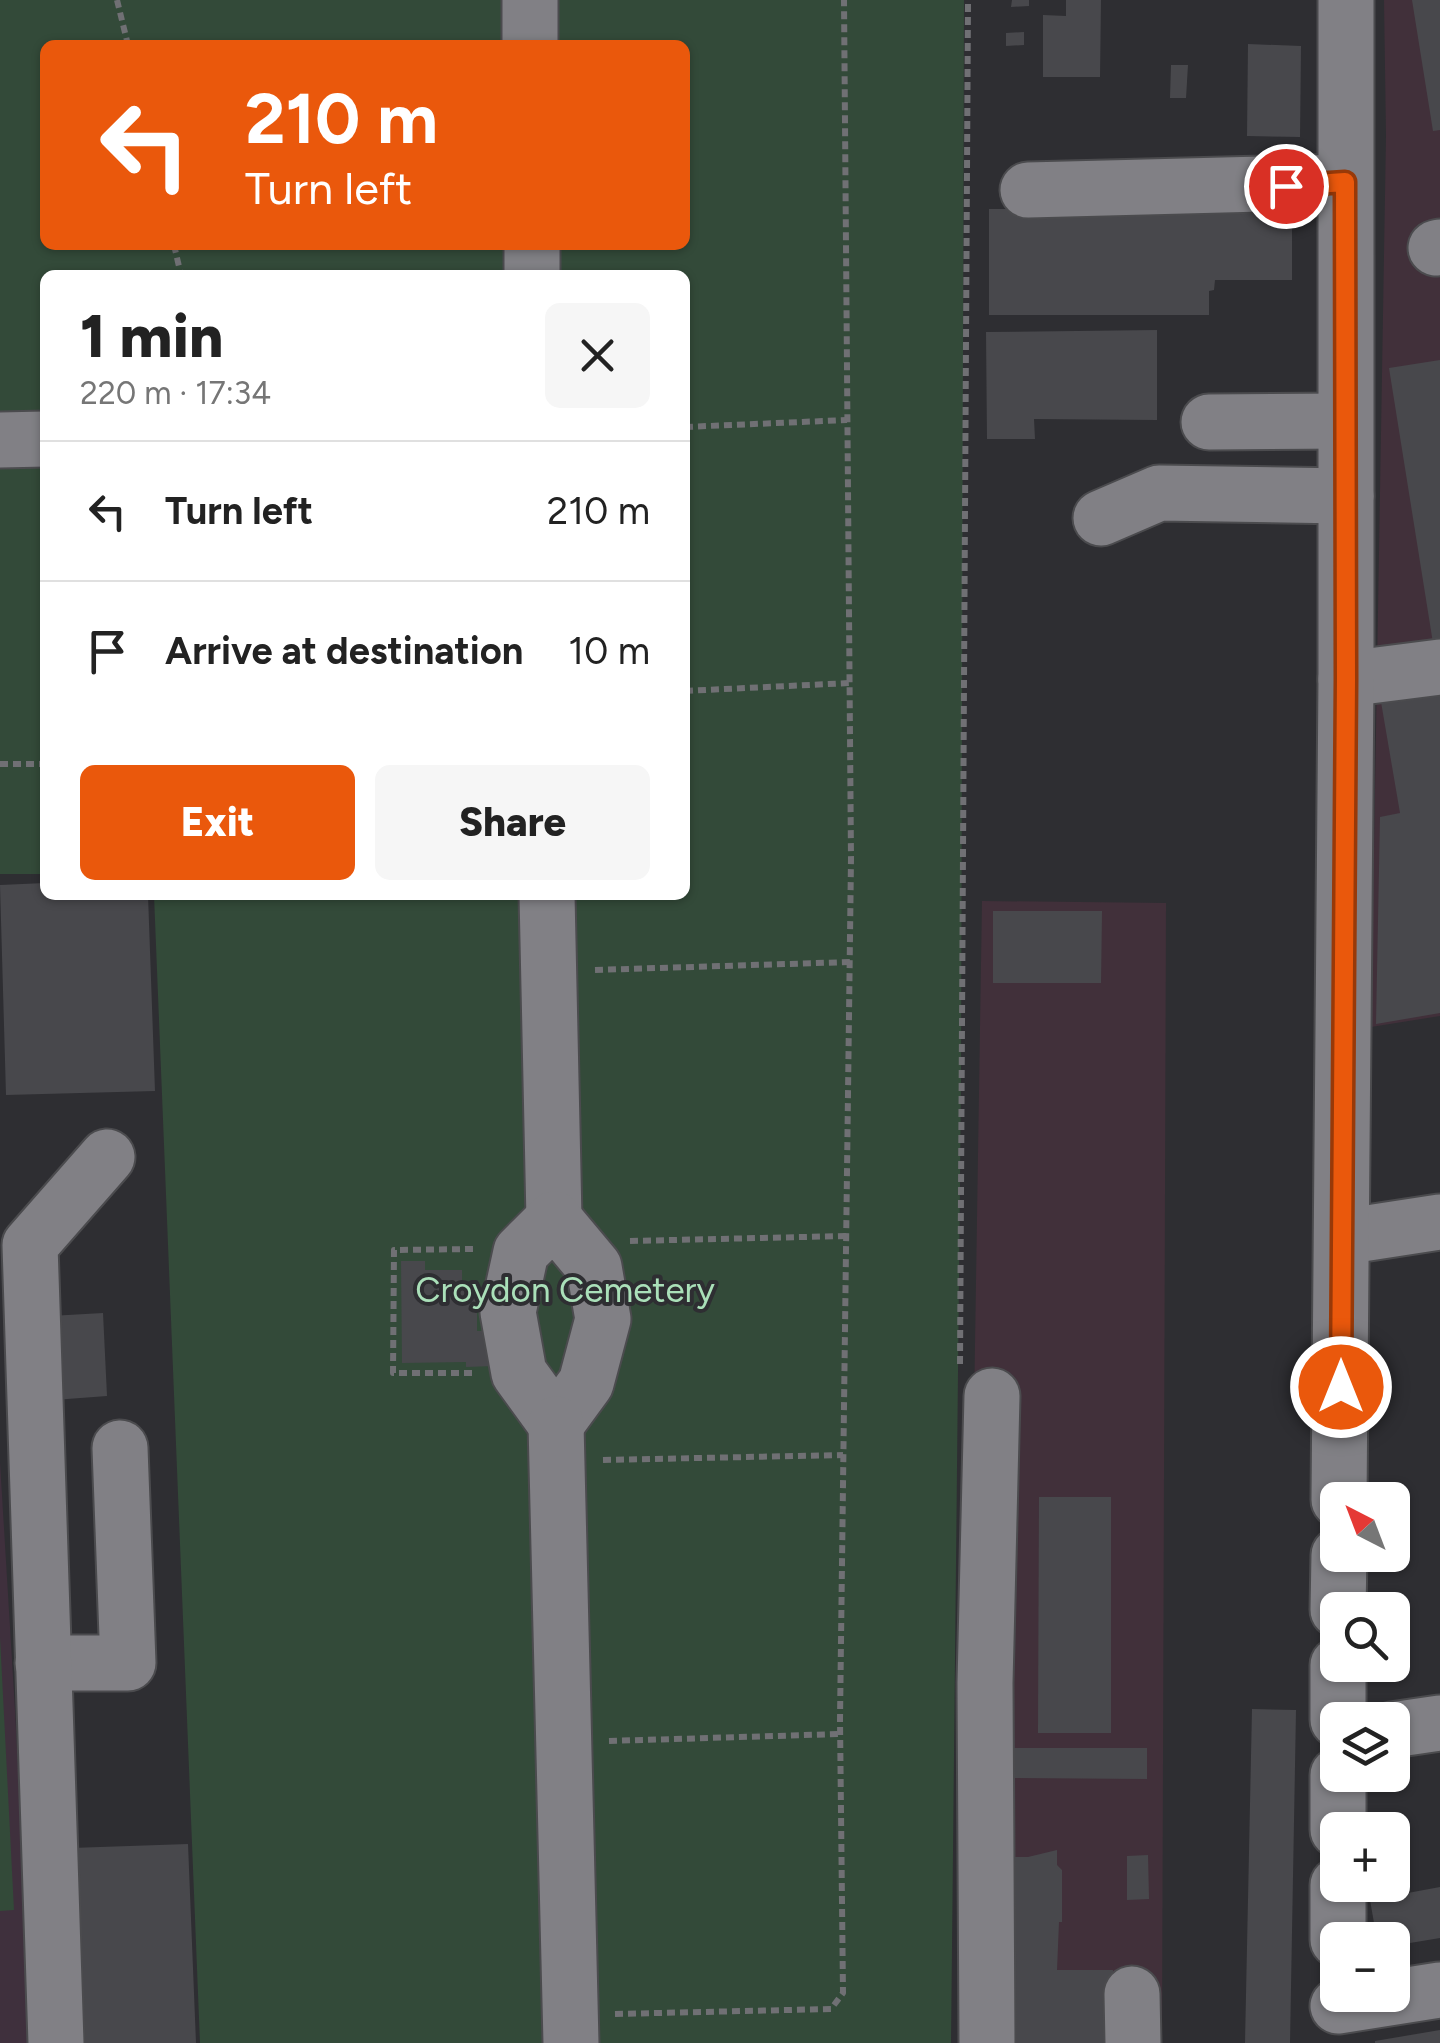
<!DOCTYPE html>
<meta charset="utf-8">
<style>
:root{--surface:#fff;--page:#f6f6f6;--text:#222;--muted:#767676;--line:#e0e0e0;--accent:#ea580c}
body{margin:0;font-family:Figtree,sans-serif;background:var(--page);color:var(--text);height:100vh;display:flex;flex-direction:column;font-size:38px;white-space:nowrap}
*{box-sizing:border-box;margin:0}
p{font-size:32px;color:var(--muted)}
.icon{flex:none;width:55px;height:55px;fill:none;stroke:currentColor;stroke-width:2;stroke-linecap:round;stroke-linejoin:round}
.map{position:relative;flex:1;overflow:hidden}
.details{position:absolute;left:40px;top:270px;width:650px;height:630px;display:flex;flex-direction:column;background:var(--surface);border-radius:15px;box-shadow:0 2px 8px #0004}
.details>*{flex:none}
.hud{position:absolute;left:40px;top:40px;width:650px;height:210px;border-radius:15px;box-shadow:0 2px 8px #0004;background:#ea580c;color:#fff;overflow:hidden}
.needle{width:65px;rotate:318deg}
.fabs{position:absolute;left:1320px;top:1482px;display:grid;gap:20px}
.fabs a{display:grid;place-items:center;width:90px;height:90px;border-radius:15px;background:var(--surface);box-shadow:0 2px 8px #0004;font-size:50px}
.pin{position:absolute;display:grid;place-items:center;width:85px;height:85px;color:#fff;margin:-42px;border:5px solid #fff;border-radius:50%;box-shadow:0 2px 10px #0007}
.me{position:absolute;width:110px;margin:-55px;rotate:0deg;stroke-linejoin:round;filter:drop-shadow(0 0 8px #0008)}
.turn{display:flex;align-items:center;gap:35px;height:210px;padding:0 40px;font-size:45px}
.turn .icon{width:130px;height:130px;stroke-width:2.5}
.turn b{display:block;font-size:70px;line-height:85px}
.round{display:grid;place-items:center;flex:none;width:105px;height:105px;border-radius:15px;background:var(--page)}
.summary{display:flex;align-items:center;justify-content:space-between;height:170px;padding:0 40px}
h1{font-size:60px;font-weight:800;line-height:75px}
.action{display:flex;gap:20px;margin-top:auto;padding:20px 40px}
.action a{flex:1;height:115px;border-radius:15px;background:var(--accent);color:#fff;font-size:40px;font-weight:800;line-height:115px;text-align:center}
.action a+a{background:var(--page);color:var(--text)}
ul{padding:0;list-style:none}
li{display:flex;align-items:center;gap:30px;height:140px;padding:0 40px;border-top:2px solid var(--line)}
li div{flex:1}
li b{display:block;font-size:38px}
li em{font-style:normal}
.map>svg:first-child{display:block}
</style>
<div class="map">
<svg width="1440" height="2043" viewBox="0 0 1440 2043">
<rect width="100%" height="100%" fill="#2e2e32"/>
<!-- industrial -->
<g fill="#41303a">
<polygon points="1384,0 1440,0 1440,1016 1371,1027 1386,136"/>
<polygon points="982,901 1166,903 1162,2043 964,2043"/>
</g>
<!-- education -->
<polygon fill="#3f303d" points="0,1462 15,1710 32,2043 0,2043"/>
<!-- green -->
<g fill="#334a39" fill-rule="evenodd">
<path d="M0,0H964L961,1085L951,2043H200L154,895H685V275H45V874H0ZM45,45H685V245H45Z"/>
<polygon points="0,1637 14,1910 0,1911"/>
</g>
<!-- building -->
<g fill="#48484c">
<polygon points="1012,0 1029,0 1029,6 1011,7"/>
<polygon points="1066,0 1101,0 1100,77 1043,77 1043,15 1066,16"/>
<polygon points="1412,0 1440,0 1440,130 1433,131"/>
<polygon points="1024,32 1024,45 1006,46 1006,33"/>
<polygon points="1248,44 1301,46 1300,137 1247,136"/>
<polygon points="1171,65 1188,65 1186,98 1170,98"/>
<polygon points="989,209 1292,210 1292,280 1215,280 1214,290 1209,291 1209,315 989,315"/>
<polygon points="1157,330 1157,420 1034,419 1035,439 987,439 986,332"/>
<polygon points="1440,360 1440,642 1433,643 1389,368"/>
<polygon points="1440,685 1440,1013 1376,1024 1380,817 1400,813 1380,696"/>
<polygon points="45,883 45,895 148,895 155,1091 6,1095 0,885"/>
<polygon points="993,911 1102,911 1101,983 993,983"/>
<polygon points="401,1261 425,1261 425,1270 462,1270 462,1285 477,1285 477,1331 493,1331 494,1366 466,1367 466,1362 402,1363"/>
<polygon points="103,1313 107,1396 54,1400 50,1316"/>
<polygon points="1039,1497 1111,1497 1111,1733 1038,1733"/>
<polygon points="1252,1709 1296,1710 1290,2043 1245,2043"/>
<polygon points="1011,1748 1147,1748 1147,1779 1012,1778"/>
<polygon points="188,1844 196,2043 79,2043 71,1848"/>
<polygon points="1057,1850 1057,1865 1062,1870 1062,1922 1059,1922 1057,1970 1113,1970 1112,2043 1001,2043 1002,1857 1028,1857"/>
<polygon points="1148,1855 1149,1899 1127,1900 1127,1856"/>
<polygon points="1440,1887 1440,1938 1392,1946 1392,1940 1377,1940 1370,1900"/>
<polygon points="1440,2030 1440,2043 1375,2043 1375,2041"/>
</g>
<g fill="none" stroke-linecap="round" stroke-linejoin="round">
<defs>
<g id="minor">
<polyline points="530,0 530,45"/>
<polyline points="1028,190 1345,182"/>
<polyline points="532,245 532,275"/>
<polyline points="1436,248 1440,247"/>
<polyline points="1209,422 1345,421"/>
<polyline points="0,440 45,439"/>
<polyline points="1101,518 1159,493 1346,496"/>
<polyline points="1346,679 1440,667"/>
<polyline points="547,895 554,1219"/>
<polygon points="554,1219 594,1267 603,1319 586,1383 556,1424 519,1373 508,1312 521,1252"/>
<polyline points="1342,1237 1440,1222"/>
<polyline points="556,1424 571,2043"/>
<polyline points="1339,1500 1346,679 1346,0"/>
<polyline points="1338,1610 1339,1555"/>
<polyline points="43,1663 128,1663 120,1448"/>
<polyline points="1338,1665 1338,1720"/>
<polyline points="1392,1730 1440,1723"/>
<polyline points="1338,1830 1338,1775"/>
<polyline points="1338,1940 1338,1885"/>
<polyline points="1132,1994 1133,2043"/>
<polyline points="1338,2006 1440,1990"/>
<polyline points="56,2043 30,1245 107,1157"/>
<polyline points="987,2043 985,1683 992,1396"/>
</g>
</defs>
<!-- minor casing -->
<use href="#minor" stroke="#4b4b4e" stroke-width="59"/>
<!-- path -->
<g stroke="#707074" stroke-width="6" stroke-dasharray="8 5" stroke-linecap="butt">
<polyline points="117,0 128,45"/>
<polyline points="174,245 181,275"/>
<polyline points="685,427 847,420"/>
<polyline points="685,691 850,683"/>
<polyline points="0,764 45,764"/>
<polyline points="595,970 850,962"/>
<polyline points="630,1241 846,1236"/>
<polyline points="960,1364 968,0"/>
<polyline points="472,1373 393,1373 394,1250 474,1249"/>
<polyline points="603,1460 843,1455"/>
<polyline points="609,1741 840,1734"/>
<polyline points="615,2014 831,2009 843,1993 840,1720 851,859 844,0"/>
</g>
<!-- minor -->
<use href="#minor" stroke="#818085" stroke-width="55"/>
</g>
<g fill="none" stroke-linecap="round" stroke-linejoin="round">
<defs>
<polyline id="route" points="1286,186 1345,182 1346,679 1341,1387"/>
</defs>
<!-- route casing -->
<use href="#route" stroke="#983908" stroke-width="25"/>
<!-- route -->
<use href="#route" stroke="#ea580c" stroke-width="18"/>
</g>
<g text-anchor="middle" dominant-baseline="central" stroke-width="8" stroke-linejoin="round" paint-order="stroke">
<!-- park labels -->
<g font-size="35" fill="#aae0b9" stroke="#2e2e32">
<text x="565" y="1290">Croydon Cemetery</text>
</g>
</g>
</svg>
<div class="fabs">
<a><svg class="needle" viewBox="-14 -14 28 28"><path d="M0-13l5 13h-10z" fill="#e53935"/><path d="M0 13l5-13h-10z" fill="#767676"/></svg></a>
<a><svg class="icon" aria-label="search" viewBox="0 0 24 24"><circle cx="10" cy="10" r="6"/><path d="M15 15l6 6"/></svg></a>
<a><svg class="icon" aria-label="layers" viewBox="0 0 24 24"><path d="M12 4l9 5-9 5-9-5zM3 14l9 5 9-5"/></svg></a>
<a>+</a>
<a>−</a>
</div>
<div class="pin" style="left:1286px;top:186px;background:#d93025"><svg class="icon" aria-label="arrive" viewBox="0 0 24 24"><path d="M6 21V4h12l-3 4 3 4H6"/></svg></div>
<svg class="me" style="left:1341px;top:1387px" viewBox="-20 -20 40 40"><circle r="17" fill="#ea580c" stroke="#fff" stroke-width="3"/><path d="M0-11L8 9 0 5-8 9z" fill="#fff"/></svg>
<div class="hud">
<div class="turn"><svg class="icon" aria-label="left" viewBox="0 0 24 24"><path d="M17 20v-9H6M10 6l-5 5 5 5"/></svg><div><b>210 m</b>Turn left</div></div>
</div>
<section class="details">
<div class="summary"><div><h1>1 min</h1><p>220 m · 17:34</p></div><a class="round"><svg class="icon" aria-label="close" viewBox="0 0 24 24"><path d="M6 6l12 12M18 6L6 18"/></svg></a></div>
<ul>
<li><svg class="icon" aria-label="left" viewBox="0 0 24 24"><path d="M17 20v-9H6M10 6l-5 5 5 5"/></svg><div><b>Turn left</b></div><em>210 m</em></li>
<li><svg class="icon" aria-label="arrive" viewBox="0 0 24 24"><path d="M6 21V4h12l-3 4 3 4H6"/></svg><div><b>Arrive at destination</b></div><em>10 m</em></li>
</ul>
<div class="action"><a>Exit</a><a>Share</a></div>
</section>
</div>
